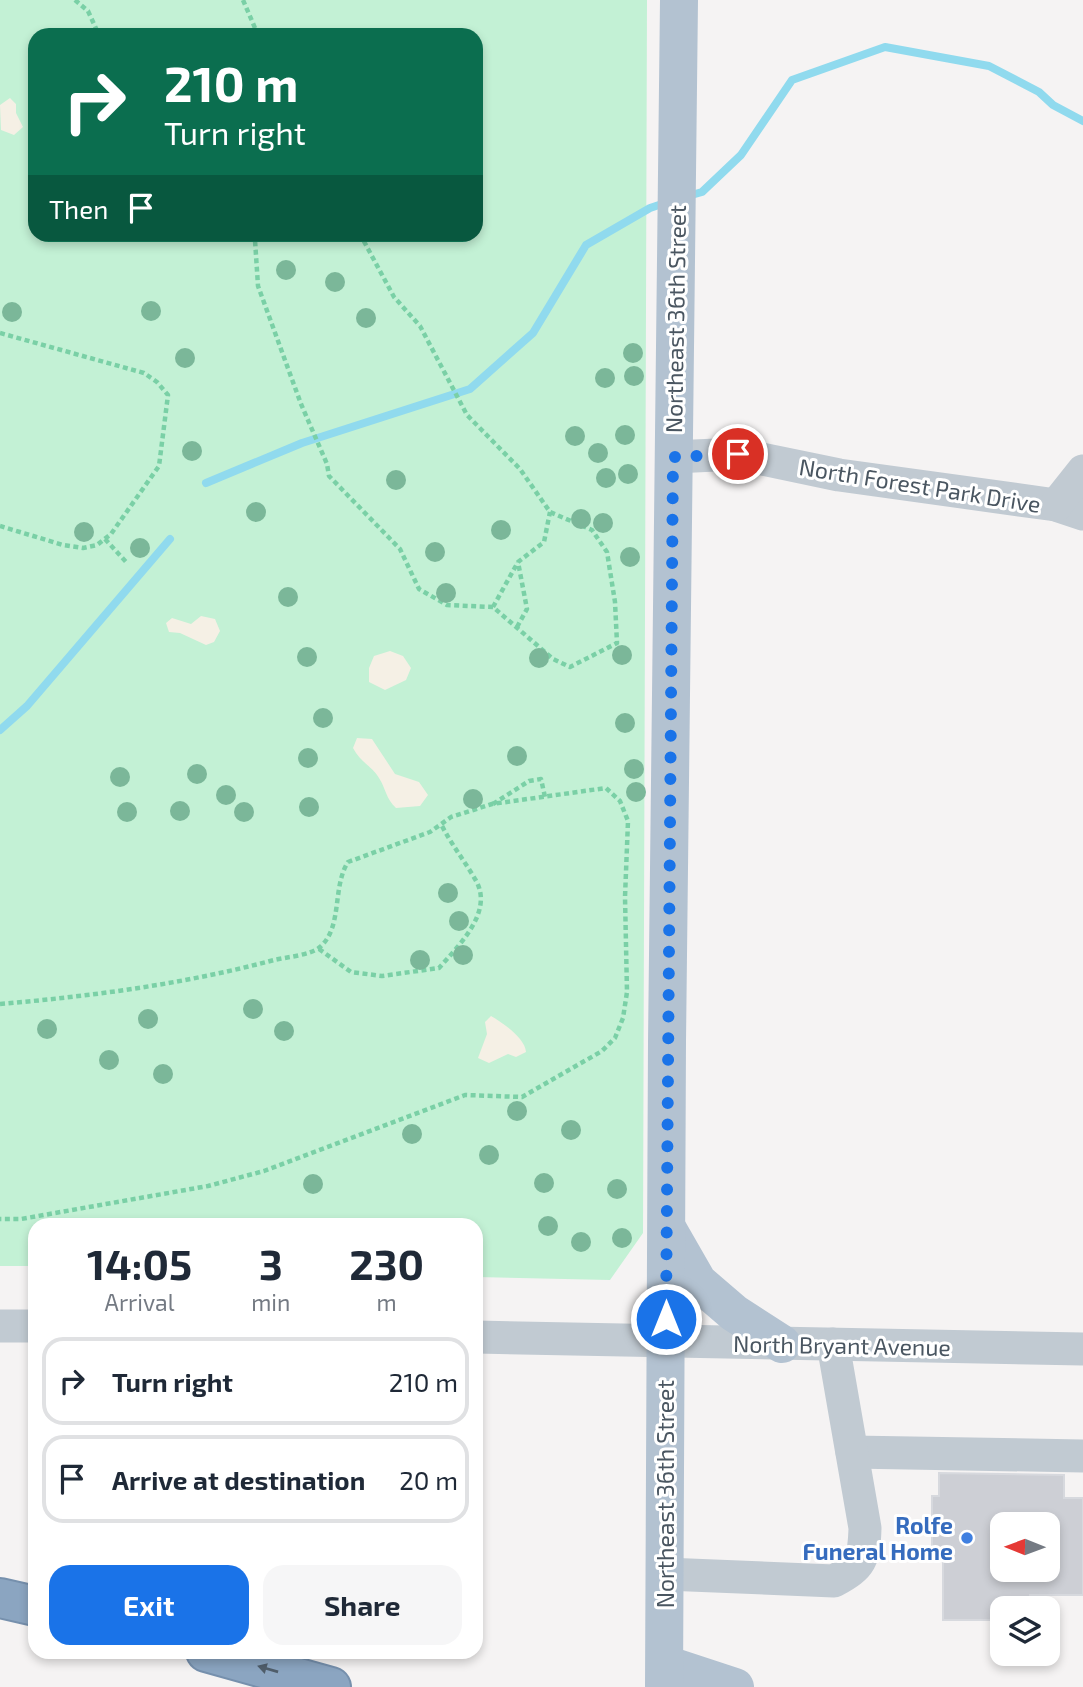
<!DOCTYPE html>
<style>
:root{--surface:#fff;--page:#f6f6f7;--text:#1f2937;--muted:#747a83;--line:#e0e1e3;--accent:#1a73e8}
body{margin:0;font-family:"Exo 2",sans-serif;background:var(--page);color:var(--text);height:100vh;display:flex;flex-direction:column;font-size:26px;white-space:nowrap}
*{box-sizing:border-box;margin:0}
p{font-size:23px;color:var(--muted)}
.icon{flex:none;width:38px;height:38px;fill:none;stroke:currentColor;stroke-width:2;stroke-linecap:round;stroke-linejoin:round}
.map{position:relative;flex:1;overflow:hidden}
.details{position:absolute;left:28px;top:1218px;width:455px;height:441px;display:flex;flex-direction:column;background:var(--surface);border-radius:21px;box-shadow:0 4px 10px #0003}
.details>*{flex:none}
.guide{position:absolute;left:28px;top:28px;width:455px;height:214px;border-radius:21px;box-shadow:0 4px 10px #0003;background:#0b6e4f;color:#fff;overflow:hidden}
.needle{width:46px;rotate:271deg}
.controls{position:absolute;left:990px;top:1512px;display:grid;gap:14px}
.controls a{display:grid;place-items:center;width:70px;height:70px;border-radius:14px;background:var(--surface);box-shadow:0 4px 10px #0003;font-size:35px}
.pin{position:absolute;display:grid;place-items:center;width:60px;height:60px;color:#fff;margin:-30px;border:4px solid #fff;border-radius:50%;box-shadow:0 2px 7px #0007}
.me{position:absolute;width:77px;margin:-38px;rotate:0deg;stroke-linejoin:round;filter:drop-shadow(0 0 5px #0008)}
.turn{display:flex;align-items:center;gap:24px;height:147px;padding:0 21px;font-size:32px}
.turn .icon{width:91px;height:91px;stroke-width:2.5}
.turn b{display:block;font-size:49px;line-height:60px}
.then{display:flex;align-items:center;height:66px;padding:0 21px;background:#0003;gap:14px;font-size:26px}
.eta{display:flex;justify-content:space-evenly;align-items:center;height:119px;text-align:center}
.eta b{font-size:42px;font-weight:700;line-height:49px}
.action{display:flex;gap:14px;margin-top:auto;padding:14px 21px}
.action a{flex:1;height:80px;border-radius:21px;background:var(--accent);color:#fff;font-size:28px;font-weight:700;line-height:80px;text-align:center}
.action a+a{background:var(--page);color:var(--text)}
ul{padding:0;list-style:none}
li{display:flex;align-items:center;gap:21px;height:88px;margin:0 14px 10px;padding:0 7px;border:4px solid var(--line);border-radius:21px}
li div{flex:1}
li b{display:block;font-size:26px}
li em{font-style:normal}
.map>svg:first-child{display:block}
</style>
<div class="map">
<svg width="1083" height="1687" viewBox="0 0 1083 1687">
<rect width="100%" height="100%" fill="#f5f3f3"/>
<!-- green -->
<path fill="#c3f1d5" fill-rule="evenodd" d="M0,0H647L643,1233L610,1280L476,1277V1225H35V1266H0ZM35,35H476V234H35Z"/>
<!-- sand -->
<g fill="#f5f0e5">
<polygon points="10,98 16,104 16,113 23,127 14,135 1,130 0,105"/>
<polygon points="201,616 215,619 220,631 214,642 206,645 180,633 169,632 166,623 172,618 191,624"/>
<polygon points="390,651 403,656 411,668 406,680 385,690 369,682 369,668 374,656"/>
<path d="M357,738L372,739L395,774L419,782L428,795L420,806L396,808C386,799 386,789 379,778C373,767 361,763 353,748Z"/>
<path d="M491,1016C503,1023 525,1038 526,1052L516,1057L508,1054L489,1063L478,1058L487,1034L485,1022Z"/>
</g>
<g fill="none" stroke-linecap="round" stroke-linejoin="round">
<!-- stream -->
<g stroke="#90daee" stroke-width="8">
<polyline points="688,196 702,192 741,155 792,80 885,47 989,66 1039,92 1053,105 1083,121"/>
<polyline points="206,483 302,443 470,389 533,333 586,245 650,208 665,203"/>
<polyline points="0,730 27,706 170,539"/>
</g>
</g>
<!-- building -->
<path fill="#cdcfd5" stroke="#d7d9de" stroke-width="2" fill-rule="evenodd" d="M939,1473L1064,1475V1498H1083V1595H1030V1604H1021V1608H1003V1620H943V1552L932,1553V1496H939ZM1003,1524H1048V1570H1003Z"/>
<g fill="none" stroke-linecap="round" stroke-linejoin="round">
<defs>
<g id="highway">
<polyline points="0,1598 35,1606"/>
<polyline points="206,1652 331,1687"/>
</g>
</defs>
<!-- highway casing -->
<use href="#highway" stroke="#7690ad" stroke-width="42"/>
<!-- path -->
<g stroke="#7ad0a6" stroke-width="4.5" stroke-dasharray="5 3.5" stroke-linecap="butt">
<polyline points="75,0 88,11 99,35"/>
<polyline points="243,0 258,35"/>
<polyline points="251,234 255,240 258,286 301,404 327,464 329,476 400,549 419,589 447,605 493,607 553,659 570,667 617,643 615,602 607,552 592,530 550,512 520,469 467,415 420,326 394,297 360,234"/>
<polyline points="0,333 144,373 157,382 168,395 159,466 111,534 97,545 83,548 63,545 0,526"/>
<polyline points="105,539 128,564"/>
<polyline points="493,607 518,562 544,542 550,512"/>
<polyline points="517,627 527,609 518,562"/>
<polyline points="493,804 529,781 541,779 545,797"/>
<path d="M319,949L351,972L382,976L439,968C459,945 495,911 475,879C464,860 451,844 441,824"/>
<path d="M0,1004C93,996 184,984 274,960C287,957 311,955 320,947C343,927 332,887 348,862L430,832L451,817L492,804L606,788L620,801L628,821L625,897L627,992L623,1018L615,1038L602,1051L522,1097L465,1095L264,1171L208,1186L21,1219H0"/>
</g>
<!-- minor -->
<g stroke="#c1cad2" stroke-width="33">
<polyline points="673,457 738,454 839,475 1056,505 1083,514"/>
<polyline points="1056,505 1083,471"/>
<polyline points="0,1326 35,1326"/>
<polyline points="476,1337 1083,1349"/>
<polyline points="852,1452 1083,1456"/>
<path d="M665,1574L834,1581C862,1566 864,1559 865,1528L833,1344"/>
</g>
<!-- major -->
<g stroke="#b3c2d1" stroke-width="38">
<polyline points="667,1228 698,1282 734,1313 782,1344"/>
<polyline points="665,1664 735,1687"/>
<polyline points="664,1687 667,1042 679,0"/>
</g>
<!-- highway -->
<use href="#highway" stroke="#8ba5c1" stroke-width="38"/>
</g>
<!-- trees -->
<g fill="#7bb799">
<circle cx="286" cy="270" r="10"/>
<circle cx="335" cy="282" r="10"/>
<circle cx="151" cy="311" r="10"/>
<circle cx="12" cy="312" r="10"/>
<circle cx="366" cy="318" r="10"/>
<circle cx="633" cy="353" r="10"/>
<circle cx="185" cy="358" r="10"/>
<circle cx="634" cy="376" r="10"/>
<circle cx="605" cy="378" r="10"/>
<circle cx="625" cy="435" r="10"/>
<circle cx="575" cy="436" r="10"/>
<circle cx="192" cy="451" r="10"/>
<circle cx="598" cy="453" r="10"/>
<circle cx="628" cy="474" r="10"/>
<circle cx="606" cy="478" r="10"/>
<circle cx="396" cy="480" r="10"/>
<circle cx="256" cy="512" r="10"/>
<circle cx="581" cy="519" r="10"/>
<circle cx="603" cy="523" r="10"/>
<circle cx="501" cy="530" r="10"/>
<circle cx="84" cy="532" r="10"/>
<circle cx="140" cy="548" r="10"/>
<circle cx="435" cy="552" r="10"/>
<circle cx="630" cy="557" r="10"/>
<circle cx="446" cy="593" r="10"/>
<circle cx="288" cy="597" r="10"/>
<circle cx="622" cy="655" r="10"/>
<circle cx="307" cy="657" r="10"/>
<circle cx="539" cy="658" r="10"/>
<circle cx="323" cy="718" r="10"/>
<circle cx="625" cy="723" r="10"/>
<circle cx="517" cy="756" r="10"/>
<circle cx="308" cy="758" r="10"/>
<circle cx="634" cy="769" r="10"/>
<circle cx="197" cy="774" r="10"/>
<circle cx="120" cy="777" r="10"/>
<circle cx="636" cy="792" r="10"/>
<circle cx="226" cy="795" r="10"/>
<circle cx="473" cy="799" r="10"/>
<circle cx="309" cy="807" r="10"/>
<circle cx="180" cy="811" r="10"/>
<circle cx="127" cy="812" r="10"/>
<circle cx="244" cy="812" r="10"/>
<circle cx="448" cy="893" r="10"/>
<circle cx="459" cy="921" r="10"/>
<circle cx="463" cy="955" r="10"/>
<circle cx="420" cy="960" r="10"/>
<circle cx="253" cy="1009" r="10"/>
<circle cx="148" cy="1019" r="10"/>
<circle cx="47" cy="1029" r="10"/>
<circle cx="284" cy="1031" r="10"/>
<circle cx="109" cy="1060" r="10"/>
<circle cx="163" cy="1074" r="10"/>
<circle cx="517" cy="1111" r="10"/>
<circle cx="571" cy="1130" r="10"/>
<circle cx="412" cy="1134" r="10"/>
<circle cx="489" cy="1155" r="10"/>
<circle cx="544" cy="1183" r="10"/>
<circle cx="313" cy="1184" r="10"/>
<circle cx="617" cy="1189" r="10"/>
<circle cx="548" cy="1226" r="10"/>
<circle cx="622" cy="1238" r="10"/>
<circle cx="581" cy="1242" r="10"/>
</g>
<!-- one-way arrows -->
<defs><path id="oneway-solid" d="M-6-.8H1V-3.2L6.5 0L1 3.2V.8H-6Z" transform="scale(1.75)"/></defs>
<use fill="#505e6b" href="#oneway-solid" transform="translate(268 1669) rotate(-164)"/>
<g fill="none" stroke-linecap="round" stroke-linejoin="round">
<!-- route -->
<polyline stroke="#1a73e8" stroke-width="12" stroke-dasharray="0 21.6" points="666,1319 673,457 738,454"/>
</g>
<!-- markers -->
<circle fill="#3f7fe0" stroke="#fff" stroke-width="2.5" cx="967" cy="1538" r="7"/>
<g text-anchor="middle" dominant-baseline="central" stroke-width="6" stroke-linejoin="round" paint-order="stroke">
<!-- street labels -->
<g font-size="23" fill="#4a5661" stroke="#fff">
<text transform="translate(675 319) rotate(-89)">Northeast 36th Street</text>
<text transform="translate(920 485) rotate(9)">North Forest Park Drive</text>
<text transform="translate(842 1345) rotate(1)">North Bryant Avenue</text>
<text transform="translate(665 1494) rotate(-90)">Northeast 36th Street</text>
</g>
<!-- shop labels -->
<g font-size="23" font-weight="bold" fill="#366cbe" stroke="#fff" text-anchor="end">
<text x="953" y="1525">Rolfe<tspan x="953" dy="26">Funeral Home</tspan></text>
</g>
</g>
</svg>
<div class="controls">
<a><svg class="needle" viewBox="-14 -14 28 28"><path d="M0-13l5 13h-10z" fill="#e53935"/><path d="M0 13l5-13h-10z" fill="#747a83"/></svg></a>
<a><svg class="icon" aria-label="layers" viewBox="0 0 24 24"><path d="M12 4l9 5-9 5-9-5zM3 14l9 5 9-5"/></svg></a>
</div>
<div class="pin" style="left:738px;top:454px;background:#d93025"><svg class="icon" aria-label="arrive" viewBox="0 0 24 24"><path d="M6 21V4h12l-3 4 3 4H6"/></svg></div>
<svg class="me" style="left:666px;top:1319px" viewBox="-20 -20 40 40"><circle r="17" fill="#1a73e8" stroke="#fff" stroke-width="3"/><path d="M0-11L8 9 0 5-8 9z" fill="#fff"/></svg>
<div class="guide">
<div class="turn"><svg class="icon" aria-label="right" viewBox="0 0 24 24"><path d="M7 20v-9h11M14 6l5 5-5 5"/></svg><div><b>210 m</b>Turn right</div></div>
<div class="then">Then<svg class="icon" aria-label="arrive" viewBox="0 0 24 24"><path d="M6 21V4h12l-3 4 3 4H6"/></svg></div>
</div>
<section class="details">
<div class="eta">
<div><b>14:05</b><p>Arrival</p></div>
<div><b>3</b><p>min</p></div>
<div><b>230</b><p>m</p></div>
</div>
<ul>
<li><svg class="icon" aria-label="right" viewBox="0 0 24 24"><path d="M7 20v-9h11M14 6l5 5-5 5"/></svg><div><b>Turn right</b></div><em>210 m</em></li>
<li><svg class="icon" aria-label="arrive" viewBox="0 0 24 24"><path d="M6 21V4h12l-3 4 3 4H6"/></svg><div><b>Arrive at destination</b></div><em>20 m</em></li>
</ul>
<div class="action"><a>Exit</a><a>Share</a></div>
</section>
</div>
